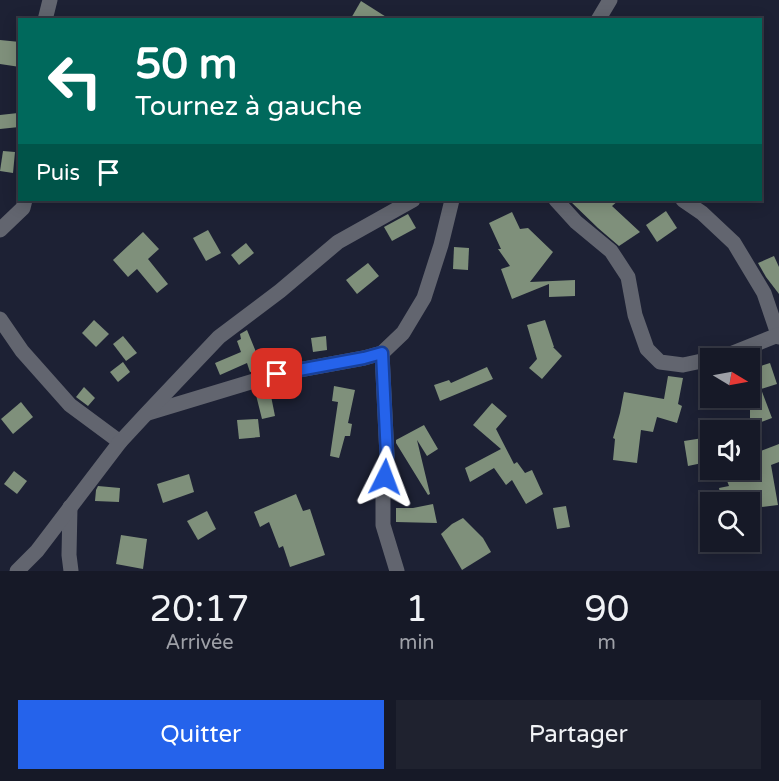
<!DOCTYPE html>
<html lang="fr">
<meta charset="utf-8">
<style>
:root{--surface:#161927;--page:#1f222f;--text:#f1f3f6;--muted:#9ea0a7;--line:#353844;--accent:#2563eb}
body{margin:0;font-family:"Varela Round",sans-serif;background:var(--page);color:var(--text);height:100vh;display:flex;flex-direction:column;font-size:22px;white-space:nowrap}
*{box-sizing:border-box;margin:0}
p{font-size:20px;color:var(--muted)}
.icon{flex:none;width:33px;height:33px;fill:none;stroke:currentColor;stroke-width:2;stroke-linecap:round;stroke-linejoin:round}
.map{position:relative;height:571px;overflow:hidden}
.details{display:flex;flex-direction:column;background:var(--surface);flex:1}
.details>*{flex:none}
.banner{position:absolute;left:18px;top:18px;width:744px;height:183px;border-radius:0px;box-shadow:0 3px 15px #0003,0 0 0 2px var(--line);background:#00695c;color:#fff;overflow:hidden}
.needle{width:39px;rotate:100deg}
.tools{position:absolute;left:700px;top:348px;display:grid;gap:12px}
.tools a{display:grid;place-items:center;width:60px;height:60px;border-radius:0px;background:var(--surface);box-shadow:0 3px 15px #0003,0 0 0 2px var(--line);font-size:30px}
.pin{position:absolute;display:grid;place-items:center;width:51px;height:51px;color:#fff;margin:-26px;border-radius:12px;box-shadow:0 3px 9px #0006}
.me{position:absolute;width:66px;margin:-33px;rotate:3deg;stroke-linejoin:round;filter:drop-shadow(0 0 4px #0008)}
.turn{display:flex;align-items:center;gap:21px;height:126px;padding:0 18px;font-size:27px}
.turn .icon{width:78px;height:78px;stroke-width:2.5}
.turn b{display:block;font-size:42px;line-height:51px}
.then{display:flex;align-items:center;height:57px;padding:0 18px;background:#0003;gap:12px;font-size:22px}
.eta{display:flex;justify-content:space-evenly;align-items:center;height:102px;text-align:center}
.eta b{font-size:36px;font-weight:600;line-height:42px}
.primary-button{display:flex;gap:12px;margin-top:auto;padding:12px 18px}
.primary-button a{flex:1;height:69px;border-radius:0px;background:var(--accent);color:#fff;font-size:24px;font-weight:600;line-height:69px;text-align:center}
.primary-button a+a{background:var(--page);color:var(--text)}
.map>svg:first-child{display:block}
</style>
<div class="map">
<svg width="779" height="571" viewBox="0 0 779 571">
<rect width="100%" height="100%" fill="#1d2134"/>
<!-- building -->
<g fill="#7f907b">
<polygon points="361,1 391,20 350,20"/>
<polygon points="0,40 20,42 20,67 0,64"/>
<polygon points="18,113 19,127 0,129 0,115"/>
<polygon points="3,151 15,152 13,173 0,171"/>
<polygon points="569,200 619,200 612,206 640,232 619,246 598,228"/>
<polygon points="666,211 677,228 657,242 646,225"/>
<polygon points="512,212 520,229 528,228 553,252 530,282 575,280 575,296 549,297 549,284 512,299 501,269 510,266 498,249 501,249 489,223"/>
<polygon points="408,214 416,228 392,241 384,227"/>
<polygon points="208,230 221,253 206,261 193,238"/>
<polygon points="143,232 159,249 148,259 168,284 157,293 137,269 128,277 113,260"/>
<polygon points="246,243 254,253 239,265 231,255"/>
<polygon points="454,247 469,248 468,270 453,269"/>
<polygon points="774,256 779,267 779,294 766,277 758,263"/>
<polygon points="368,263 379,276 357,294 346,280"/>
<polygon points="94,320 109,334 96,347 82,333"/>
<polygon points="545,320 554,347 553,347 562,356 542,379 529,368 537,359 527,325"/>
<polygon points="247,330 258,357 282,348 288,362 250,372 247,363 220,375 215,363 241,352 237,341 241,339 240,334"/>
<polygon points="123,336 137,353 126,361 113,344"/>
<polygon points="326,336 327,350 313,352 311,338"/>
<polygon points="123,362 130,372 118,382 110,372"/>
<polygon points="750,363 752,363 754,368 770,363 777,384 761,389 772,418 750,426"/>
<polygon points="487,367 493,379 440,401 434,385 449,380 451,383"/>
<polygon points="668,376 683,378 678,404 682,406 677,423 657,417 653,432 641,430 637,463 613,460 615,439 613,438 620,413 624,392 664,399"/>
<polygon points="272,386 275,395 271,396 275,416 262,419 255,391"/>
<polygon points="334,386 355,390 348,423 352,424 350,436 345,436 339,458 330,456 338,402 332,401"/>
<polygon points="84,387 95,398 88,406 76,397"/>
<polygon points="21,402 33,417 13,434 1,419"/>
<polygon points="492,403 507,416 496,429 514,464 517,462 525,473 532,470 543,494 526,504 512,480 506,485 494,468 470,482 465,468 501,449 473,425"/>
<polygon points="258,419 260,437 239,439 237,420"/>
<polygon points="424,425 438,449 427,456 417,440 430,494 428,495 396,443 396,440"/>
<polygon points="703,438 707,462 688,466 684,441"/>
<polygon points="779,444 779,462 771,465 778,505 761,507 760,498 736,502 722,502 719,488 729,486 723,470 750,470 750,455"/>
<polygon points="14,471 27,481 17,494 4,484"/>
<polygon points="189,474 194,492 163,503 157,484"/>
<polygon points="98,486 120,488 119,502 95,501 96,490"/>
<polygon points="296,494 303,511 310,509 325,555 290,567 283,546 279,548 269,522 260,527 254,512"/>
<polygon points="433,504 437,523 396,522 396,508 413,508"/>
<polygon points="566,506 570,527 557,529 553,508"/>
<polygon points="207,511 216,529 198,540 187,521"/>
<polygon points="463,518 483,538 491,552 462,570 441,534 452,524"/>
<polygon points="121,535 147,539 143,569 116,564"/>
</g>
<g fill="none" stroke-linecap="round" stroke-linejoin="round">
<!-- minor -->
<g stroke="#62656f" stroke-width="15">
<polyline points="45,20 50,0"/>
<polyline points="598,20 610,0"/>
<polyline points="556,200 576,222 611,251 628,277 635,315 647,349 660,362 683,365 711,359"/>
<polyline points="683,200 702,213 734,243 764,293 779,337"/>
<polyline points="0,230 23,208 25,200"/>
<polyline points="0,319 22,351 70,405 120,442"/>
<polyline points="382,353 387,456 383,497 383,525 397,571"/>
<polyline points="715,358 723,357 778,335"/>
<polyline points="148,413 277,374 364,358 382,353 403,333 424,298 441,245 452,200"/>
<polyline points="70,507 69,555 71,571"/>
<polyline points="17,571 37,551 120,442 146,414 219,337 280,291 338,242 413,200"/>
</g>
</g>
<g fill="none" stroke-linecap="round" stroke-linejoin="round">
<defs>
<polyline id="route" points="277,374 364,358 382,353 387,456 385,477"/>
</defs>
<!-- route casing -->
<use href="#route" stroke="#184099" stroke-width="15"/>
<!-- route -->
<use href="#route" stroke="#2563eb" stroke-width="10"/>
</g>
</svg>
<div class="tools">
<a><svg class="needle" viewBox="-14 -14 28 28"><path d="M0-13l5 13h-10z" fill="#e53935"/><path d="M0 13l5-13h-10z" fill="#9ea0a7"/></svg></a>
<a><svg class="icon" aria-label="sound" viewBox="0 0 24 24"><path d="M4 9h4l5-4v14l-5-4H4zM17 9q2 3 0 6"/></svg></a>
<a><svg class="icon" aria-label="search" viewBox="0 0 24 24"><circle cx="10" cy="10" r="6"/><path d="M15 15l6 6"/></svg></a>
</div>
<div class="pin" style="left:277px;top:374px;background:#d93025"><svg class="icon" aria-label="arrive" viewBox="0 0 24 24"><path d="M6 21V4h12l-3 4 3 4H6"/></svg></div>
<svg class="me" style="left:385px;top:477px" viewBox="-20 -20 40 40"><path d="M0-17L14 15 0 8-14 15z" fill="#2563eb" stroke="#fff" stroke-width="4"/></svg>
<div class="banner">
<div class="turn"><svg class="icon" aria-label="left" viewBox="0 0 24 24"><path d="M17 20v-9H6M10 6l-5 5 5 5"/></svg><div><b>50 m</b>Tournez à gauche</div></div>
<div class="then">Puis<svg class="icon" aria-label="arrive" viewBox="0 0 24 24"><path d="M6 21V4h12l-3 4 3 4H6"/></svg></div>
</div>
</div>
<section class="details">
<div class="eta">
<div><b>20:17</b><p>Arrivée</p></div>
<div><b>1</b><p>min</p></div>
<div><b>90</b><p>m</p></div>
</div>
<div class="primary-button"><a>Quitter</a><a>Partager</a></div>
</section>
